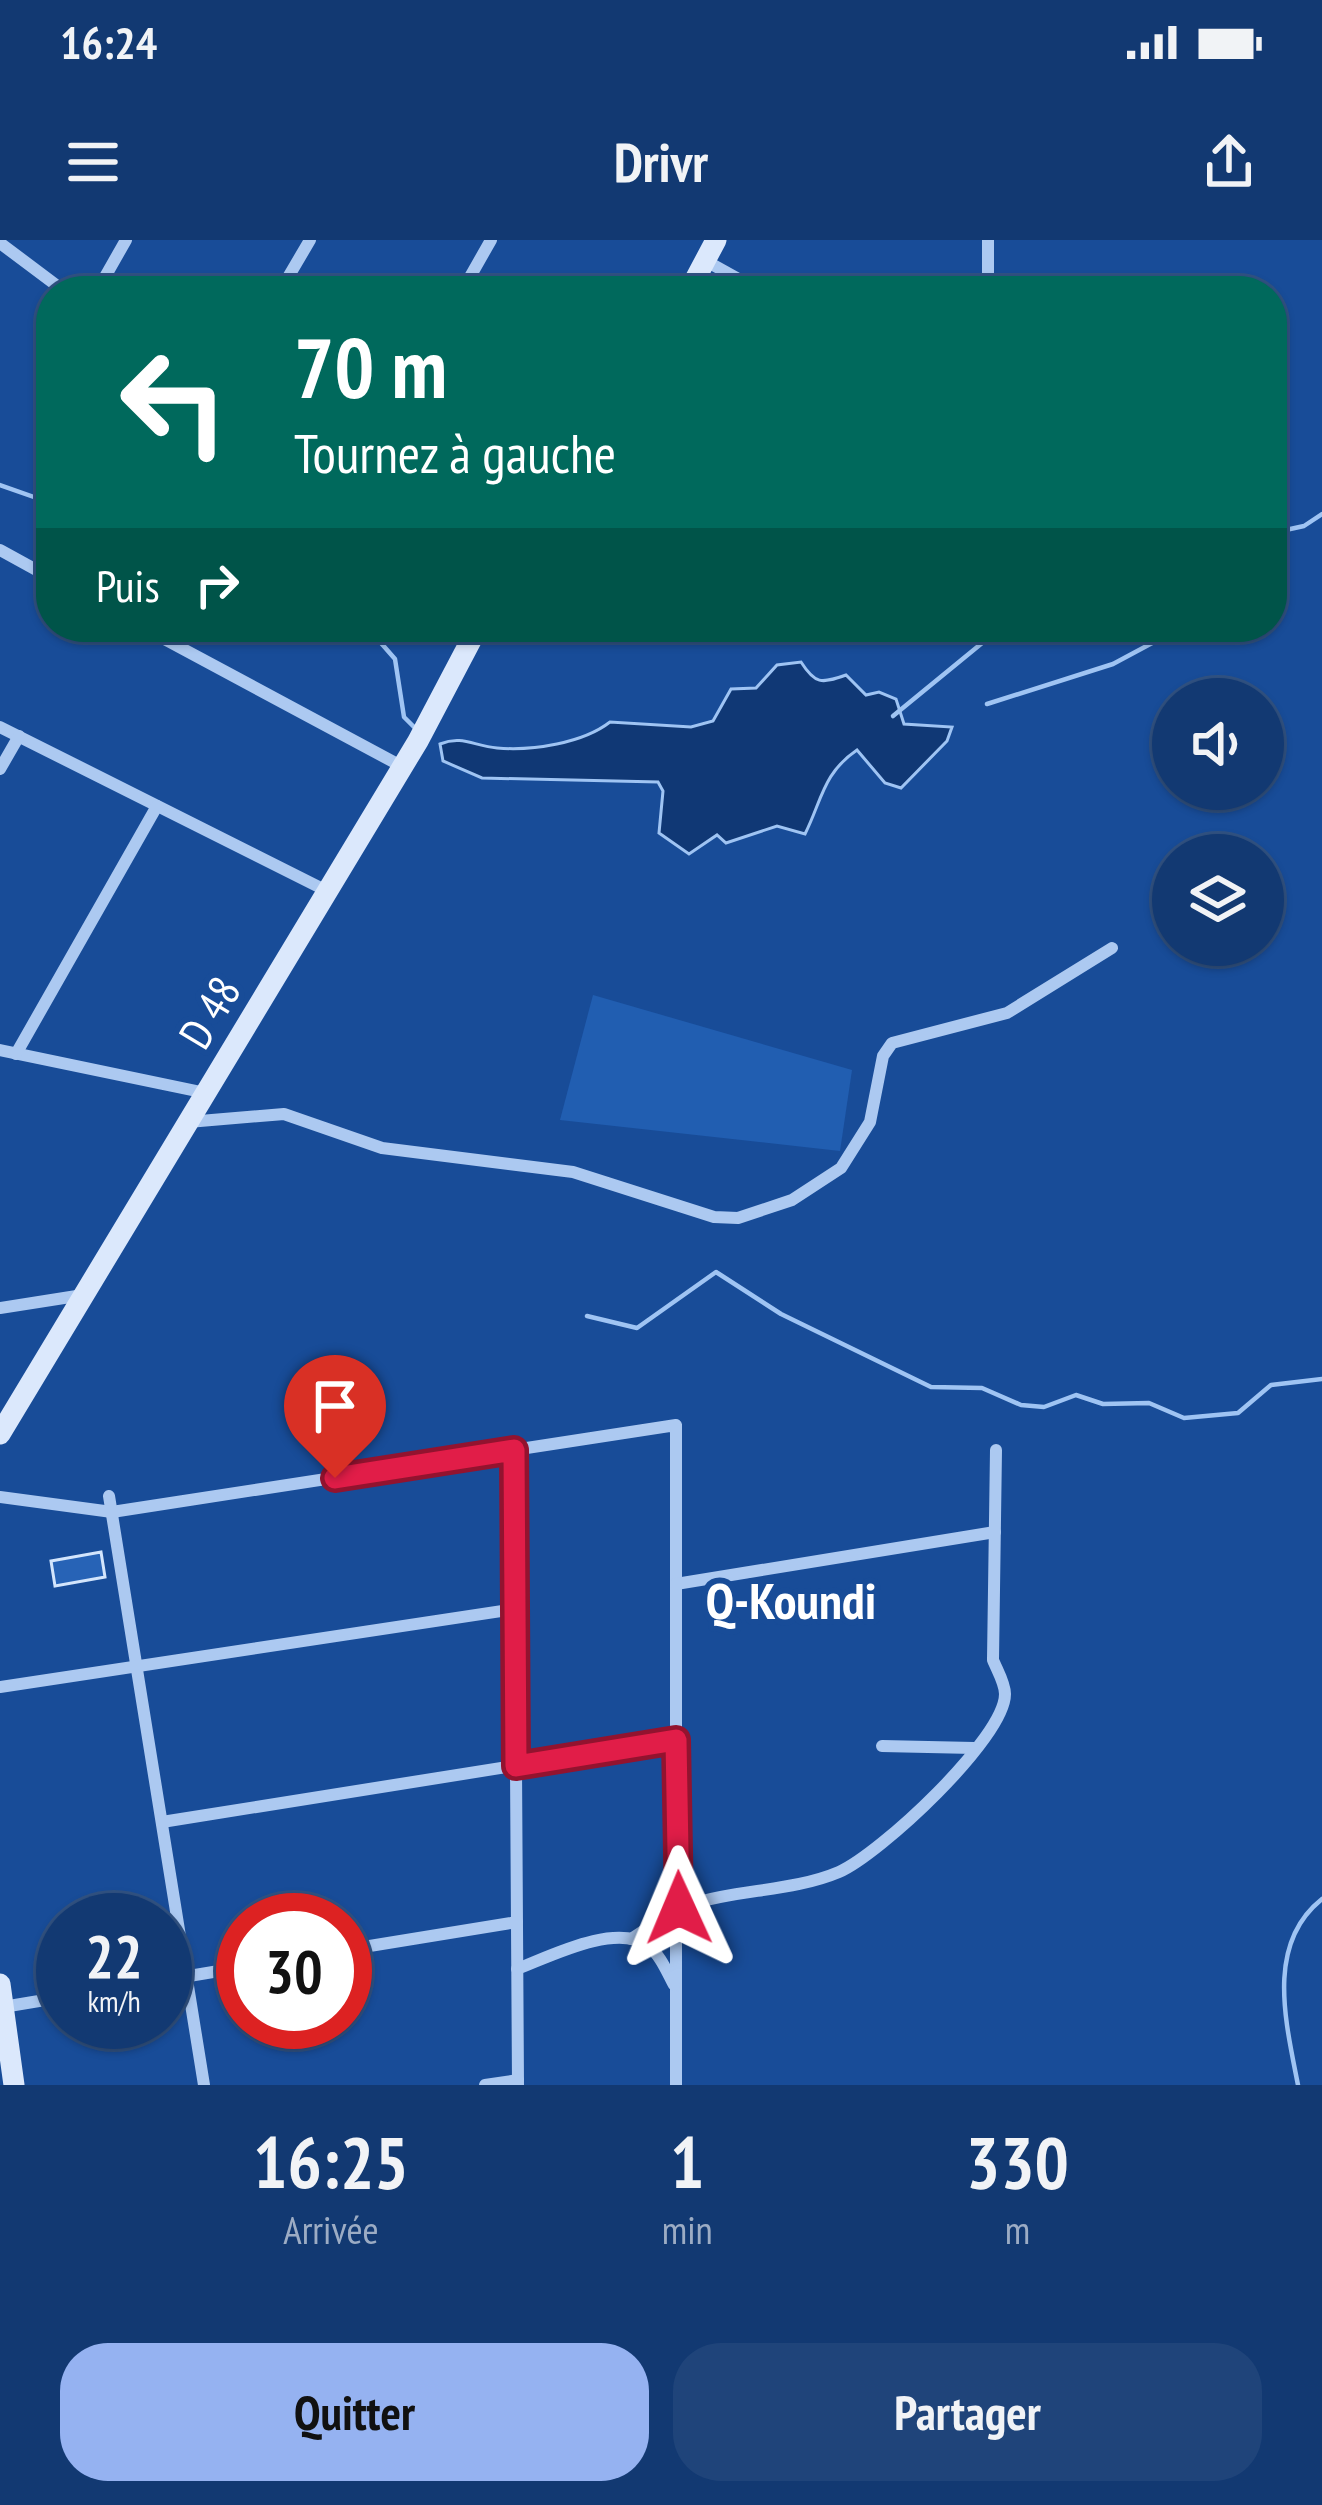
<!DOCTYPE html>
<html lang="fr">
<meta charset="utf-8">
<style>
:root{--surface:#123972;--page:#1f447a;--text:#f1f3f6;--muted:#9cacc4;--line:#315384;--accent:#95b2f1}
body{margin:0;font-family:"PT Sans Narrow",sans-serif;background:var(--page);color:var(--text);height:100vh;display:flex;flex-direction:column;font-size:45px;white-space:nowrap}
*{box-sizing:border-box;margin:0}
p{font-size:39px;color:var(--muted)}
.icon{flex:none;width:66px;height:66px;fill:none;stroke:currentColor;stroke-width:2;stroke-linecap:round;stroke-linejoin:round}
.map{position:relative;height:1845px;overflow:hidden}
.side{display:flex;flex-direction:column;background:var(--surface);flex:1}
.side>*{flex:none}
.banner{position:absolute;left:36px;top:36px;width:1251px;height:366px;border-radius:48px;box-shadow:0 3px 9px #0004,0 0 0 3px var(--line);background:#00695c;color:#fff;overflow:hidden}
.buttons{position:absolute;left:1152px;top:438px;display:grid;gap:24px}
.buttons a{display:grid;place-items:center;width:132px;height:132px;border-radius:50%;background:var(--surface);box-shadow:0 3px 9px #0004,0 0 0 3px var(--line);font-size:60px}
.speed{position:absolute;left:36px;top:1653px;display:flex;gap:24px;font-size:60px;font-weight:700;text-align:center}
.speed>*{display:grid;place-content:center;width:156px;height:156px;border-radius:50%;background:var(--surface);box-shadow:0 3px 9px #0004,0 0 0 3px var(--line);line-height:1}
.speed small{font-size:30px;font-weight:400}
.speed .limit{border:18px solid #d22;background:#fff;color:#111}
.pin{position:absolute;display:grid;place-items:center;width:102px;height:102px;color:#fff;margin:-123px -51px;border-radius:50% 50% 50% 0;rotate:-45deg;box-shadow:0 0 12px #0007}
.pin .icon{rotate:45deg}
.me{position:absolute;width:132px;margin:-66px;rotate:359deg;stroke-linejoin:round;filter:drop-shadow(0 0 9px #0008)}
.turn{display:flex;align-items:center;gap:42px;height:252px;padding:0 60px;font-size:54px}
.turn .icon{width:156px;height:156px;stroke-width:2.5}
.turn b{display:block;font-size:84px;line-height:102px}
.then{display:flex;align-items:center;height:114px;padding:0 60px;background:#0003;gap:24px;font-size:45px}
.eta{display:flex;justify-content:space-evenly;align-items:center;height:204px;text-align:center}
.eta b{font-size:72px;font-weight:700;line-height:84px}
.button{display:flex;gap:24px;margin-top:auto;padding:24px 60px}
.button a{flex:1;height:138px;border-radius:48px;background:var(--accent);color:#111;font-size:48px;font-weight:700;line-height:138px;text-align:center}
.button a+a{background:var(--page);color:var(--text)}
.status{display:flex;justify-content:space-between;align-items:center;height:84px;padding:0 60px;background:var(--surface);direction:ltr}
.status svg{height:33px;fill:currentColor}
header{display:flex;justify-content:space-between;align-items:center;height:156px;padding:0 60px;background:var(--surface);font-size:54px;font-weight:700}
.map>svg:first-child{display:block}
</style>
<div class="status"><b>16:24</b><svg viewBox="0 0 49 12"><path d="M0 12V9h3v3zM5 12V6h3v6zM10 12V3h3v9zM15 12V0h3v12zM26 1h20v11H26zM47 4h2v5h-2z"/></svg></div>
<header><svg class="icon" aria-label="menu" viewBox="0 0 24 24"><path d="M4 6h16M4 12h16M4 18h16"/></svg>Drivr<svg class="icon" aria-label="share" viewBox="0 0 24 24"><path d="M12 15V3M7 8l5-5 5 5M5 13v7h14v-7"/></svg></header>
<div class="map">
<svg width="1322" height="1845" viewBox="0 0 1322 1845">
<rect width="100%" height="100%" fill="#184c98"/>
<!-- green -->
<polygon fill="#215eb1" points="593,755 852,830 840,911 560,880"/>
<!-- water -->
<path fill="#103875" stroke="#9fc4f3" stroke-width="3" d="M801,422C815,444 821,444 846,435L866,455L879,452L896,459L904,484L952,487L947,501L901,548L885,543L857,510C823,533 822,560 805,594L777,586L726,603L717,595L689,614L659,593L663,551L658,542L482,538L443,521L440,504C462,495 474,506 497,508C533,511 583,503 610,482L691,487L713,481L731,449L756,448L777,425Z"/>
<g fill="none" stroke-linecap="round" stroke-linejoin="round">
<!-- stream -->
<g stroke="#9fc4f3" stroke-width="4.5">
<polyline points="0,245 51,263"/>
<polyline points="1272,293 1304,286 1322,274"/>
<polyline points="367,387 395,419 404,477 417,490"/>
<polyline points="987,464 1113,424 1182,387"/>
<polyline points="893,476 987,399 993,387"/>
<polyline points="587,1076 637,1088 716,1032 781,1074 931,1147 982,1148 1021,1165 1044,1167 1076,1155 1103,1164 1149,1163 1184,1178 1238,1173 1271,1145 1322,1139"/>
<path d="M1298,1845C1286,1783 1265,1704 1322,1659"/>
</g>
</g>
<!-- building -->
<polygon fill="#2763b6" stroke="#d3e5fc" stroke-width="3" points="101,1312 105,1337 55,1346 51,1321"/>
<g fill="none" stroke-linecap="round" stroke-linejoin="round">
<!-- street -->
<g stroke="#acc9f1" stroke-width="12">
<polyline points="0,3 64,51"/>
<polyline points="706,21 760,51"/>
<polyline points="97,51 126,0"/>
<polyline points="280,51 310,0"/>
<polyline points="462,51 491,0"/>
<polyline points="988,51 988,0"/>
<polyline points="0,310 51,338"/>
<polyline points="142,387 403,527"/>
<polyline points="0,487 327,651"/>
<polyline points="0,529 19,496"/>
<polyline points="0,810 206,853"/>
<polyline points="16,814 157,566"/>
<polyline points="188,882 284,874 382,908 573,932 714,977 738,978 792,960 841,928 870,882 883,816 892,803 1007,773 1112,708"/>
<polyline points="0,1068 83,1055"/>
<polyline points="514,1210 518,1845"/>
<polyline points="109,1256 204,1845"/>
<polyline points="0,1257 112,1272 676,1185 676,1845"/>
<polyline points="676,1344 995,1292"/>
<polyline points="0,1447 515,1369"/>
<polyline points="882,1506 974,1508"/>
<polyline points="162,1582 676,1500"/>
<path d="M631,1699C648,1689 667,1672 686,1666C734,1649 792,1652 839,1632C880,1614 1005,1498 1005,1454C1005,1443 997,1430 993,1420L996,1210"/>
<polyline points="345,1710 517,1682"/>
<path d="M517,1729C549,1717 614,1683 647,1705C660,1714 667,1732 674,1745"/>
<polyline points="165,1740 243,1727"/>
<polyline points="3,1767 63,1757"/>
<polyline points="485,1845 518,1840"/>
</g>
<!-- secondary -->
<g stroke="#dbe8fc" stroke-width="21">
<polyline points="689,51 716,0"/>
<polyline points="0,1194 418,501 478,387"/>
<polyline points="0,1744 14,1845"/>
</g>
</g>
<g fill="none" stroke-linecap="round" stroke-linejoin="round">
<defs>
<polyline id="route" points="335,1238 514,1210 516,1526 676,1500 679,1668"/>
</defs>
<!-- route casing -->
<use href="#route" stroke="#92132f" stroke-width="30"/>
<!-- route -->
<use href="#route" stroke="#e11d48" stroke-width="21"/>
</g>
<g text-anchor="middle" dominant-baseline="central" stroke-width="12" stroke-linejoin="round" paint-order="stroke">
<!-- street labels -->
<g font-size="45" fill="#fff" stroke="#184c98">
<text transform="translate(209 772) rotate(-59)">D 48</text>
</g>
<!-- quarter labels -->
<g font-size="51" font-weight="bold" fill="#fff" stroke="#184c98">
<text x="791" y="1360">Q-Koundi</text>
</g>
</g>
</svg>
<div class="buttons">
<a><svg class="icon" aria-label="sound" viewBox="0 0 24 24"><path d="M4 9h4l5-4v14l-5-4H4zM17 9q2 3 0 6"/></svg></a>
<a><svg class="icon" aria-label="layers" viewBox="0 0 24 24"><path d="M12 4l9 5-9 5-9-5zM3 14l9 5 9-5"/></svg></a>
</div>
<div class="speed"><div>22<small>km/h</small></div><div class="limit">30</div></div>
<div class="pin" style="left:335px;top:1238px;background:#d93025"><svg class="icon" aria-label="arrive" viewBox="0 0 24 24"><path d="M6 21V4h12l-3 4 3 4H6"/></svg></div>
<svg class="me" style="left:679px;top:1668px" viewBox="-20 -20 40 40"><path d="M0-17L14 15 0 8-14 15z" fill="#e11d48" stroke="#fff" stroke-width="4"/></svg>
<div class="banner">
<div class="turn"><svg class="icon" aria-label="left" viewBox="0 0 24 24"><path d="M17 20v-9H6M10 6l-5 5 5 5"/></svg><div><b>70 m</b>Tournez à gauche</div></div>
<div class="then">Puis<svg class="icon" aria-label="right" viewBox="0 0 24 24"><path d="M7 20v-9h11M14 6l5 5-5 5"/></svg></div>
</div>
</div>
<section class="side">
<div class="eta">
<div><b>16:25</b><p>Arrivée</p></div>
<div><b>1</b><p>min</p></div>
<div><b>330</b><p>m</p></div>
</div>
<div class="button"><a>Quitter</a><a>Partager</a></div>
</section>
